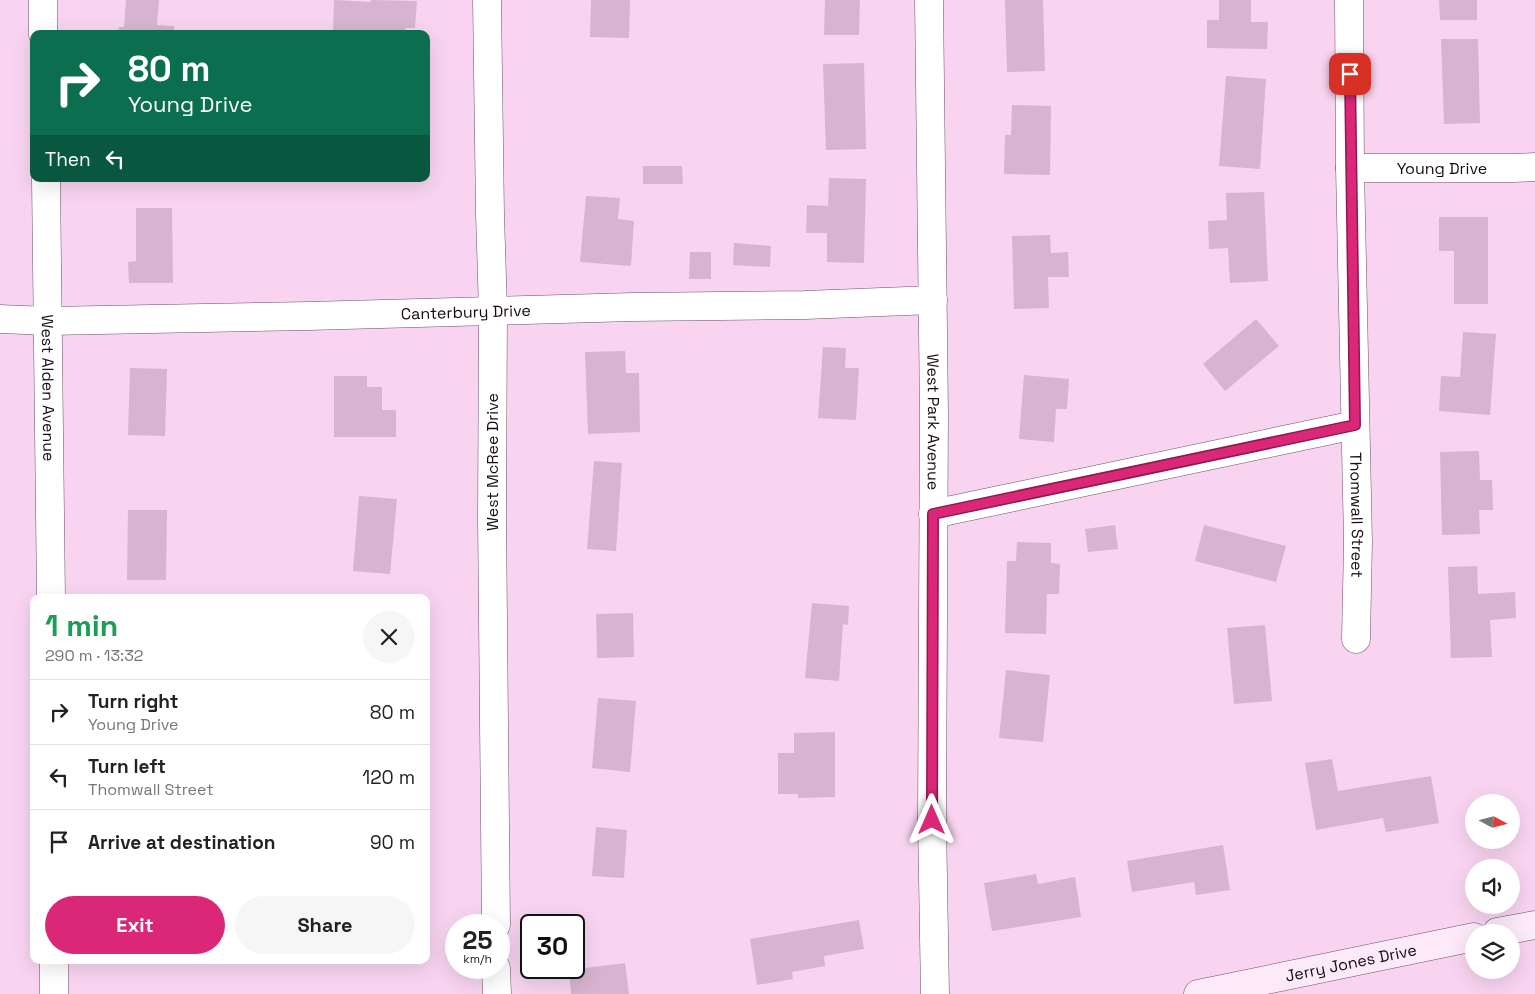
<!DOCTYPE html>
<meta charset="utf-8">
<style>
:root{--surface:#fff;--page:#f6f6f6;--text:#222;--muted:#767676;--line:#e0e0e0;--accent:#db2777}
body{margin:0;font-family:"Space Grotesk",sans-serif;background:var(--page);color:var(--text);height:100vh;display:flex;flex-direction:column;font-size:19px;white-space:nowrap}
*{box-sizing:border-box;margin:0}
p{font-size:16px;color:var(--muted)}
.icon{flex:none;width:28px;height:28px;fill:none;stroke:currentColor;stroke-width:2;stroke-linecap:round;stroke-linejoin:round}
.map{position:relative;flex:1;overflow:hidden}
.side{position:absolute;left:30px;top:594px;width:400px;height:370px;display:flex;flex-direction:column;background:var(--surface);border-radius:10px;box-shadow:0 5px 20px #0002}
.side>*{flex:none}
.top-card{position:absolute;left:30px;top:30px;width:400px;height:152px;border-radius:10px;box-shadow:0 5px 20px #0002;background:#0b6e4f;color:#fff;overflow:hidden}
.needle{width:32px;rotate:97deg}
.buttons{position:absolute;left:1465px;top:794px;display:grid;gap:10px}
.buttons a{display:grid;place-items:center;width:55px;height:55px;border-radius:50%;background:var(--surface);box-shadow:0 5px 20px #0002;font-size:25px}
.speed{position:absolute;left:445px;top:914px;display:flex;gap:10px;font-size:25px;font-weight:700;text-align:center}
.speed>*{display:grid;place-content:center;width:65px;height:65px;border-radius:50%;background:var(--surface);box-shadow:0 5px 20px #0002;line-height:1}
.speed small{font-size:12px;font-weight:400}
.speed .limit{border:2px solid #111;border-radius:8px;background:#fff;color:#111}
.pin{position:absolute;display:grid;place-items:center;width:42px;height:42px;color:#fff;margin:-21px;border-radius:10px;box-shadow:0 2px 8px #0006}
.me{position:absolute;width:55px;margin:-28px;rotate:0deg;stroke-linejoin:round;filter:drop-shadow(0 0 4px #0008)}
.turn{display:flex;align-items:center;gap:18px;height:105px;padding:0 15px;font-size:22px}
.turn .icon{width:65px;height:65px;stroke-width:2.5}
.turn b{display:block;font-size:35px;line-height:42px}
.then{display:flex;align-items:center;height:48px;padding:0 15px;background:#0003;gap:10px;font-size:19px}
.round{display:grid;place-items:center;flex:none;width:52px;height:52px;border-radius:26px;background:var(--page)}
.headline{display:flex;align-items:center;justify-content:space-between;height:85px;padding:0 15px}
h1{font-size:30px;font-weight:700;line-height:38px;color:#1e9e55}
.action{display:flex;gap:10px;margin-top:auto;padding:10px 15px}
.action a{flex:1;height:58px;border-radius:30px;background:var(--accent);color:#fff;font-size:20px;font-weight:700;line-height:58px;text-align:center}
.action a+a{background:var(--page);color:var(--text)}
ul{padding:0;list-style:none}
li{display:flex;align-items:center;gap:15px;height:65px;padding:0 15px;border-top:1px solid var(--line)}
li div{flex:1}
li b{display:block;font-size:19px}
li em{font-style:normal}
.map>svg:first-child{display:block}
</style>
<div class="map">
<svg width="1535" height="994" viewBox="0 0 1535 994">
<rect width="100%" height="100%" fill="#f8d4f0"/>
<!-- building -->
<g fill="#d7b4cf">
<polygon points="126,0 159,0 157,25 174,26 174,34 118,34 119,27 124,27"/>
<polygon points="334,0 371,2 371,0 417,1 415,28 405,28 405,34 333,34"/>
<polygon points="591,0 630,0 629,38 590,37"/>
<polygon points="825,0 860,0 859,35 824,35"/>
<polygon points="1005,0 1043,0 1045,71 1007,72"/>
<polygon points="1219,0 1251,0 1251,22 1268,22 1267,49 1207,48 1207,20 1219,20"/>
<polygon points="1439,0 1477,0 1477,20 1440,20"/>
<polygon points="1441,39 1478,39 1480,123 1444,124"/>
<polygon points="864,63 866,149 826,150 823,64"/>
<polygon points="1226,76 1266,79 1260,169 1219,166"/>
<polygon points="1012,105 1051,106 1050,175 1004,174 1005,135 1011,135"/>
<polygon points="643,166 682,166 683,184 643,184"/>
<polygon points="829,178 866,179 864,263 827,262 827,233 806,233 807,205 828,206"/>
<polygon points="1264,192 1268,281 1230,283 1228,248 1209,249 1208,221 1227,220 1226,193"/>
<polygon points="586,196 620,198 618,219 634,221 631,266 580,262"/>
<polygon points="136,208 172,208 173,283 129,283 128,262 136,261"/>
<polygon points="1439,217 1488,217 1488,304 1454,304 1454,251 1439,251"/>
<polygon points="1050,235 1051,253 1068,252 1069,277 1048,277 1049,308 1014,309 1012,236"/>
<polygon points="734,243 771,246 770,267 733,265"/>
<polygon points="690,252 711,252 711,279 689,279"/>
<polygon points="1256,319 1279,346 1225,391 1203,364"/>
<polygon points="1463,332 1496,334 1490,415 1439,411 1441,376 1460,377"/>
<polygon points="823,347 846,348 845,368 859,368 856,420 818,418"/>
<polygon points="625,351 626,373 639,373 640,432 588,434 585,352"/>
<polygon points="130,368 167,369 165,436 128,435"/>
<polygon points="1024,375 1069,379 1067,409 1056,409 1054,442 1019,439"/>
<polygon points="334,376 367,376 367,387 382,387 382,410 396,410 396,437 334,437"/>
<polygon points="1479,451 1480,480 1492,480 1493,510 1479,510 1480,534 1442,535 1440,452"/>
<polygon points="594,461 622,463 616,551 587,549"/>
<polygon points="359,496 397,499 390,574 353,571"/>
<polygon points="128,510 167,510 166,580 127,580"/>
<polygon points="1115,525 1118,549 1088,552 1085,529"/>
<polygon points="1204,525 1286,546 1276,582 1195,561"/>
<polygon points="1017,542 1051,543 1051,563 1060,564 1059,594 1047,594 1046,634 1005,633 1007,561 1016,561"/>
<polygon points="1477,566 1478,594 1515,592 1516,618 1490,620 1492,657 1451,658 1448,567"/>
<polygon points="812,603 849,606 848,625 843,624 839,681 805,678"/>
<polygon points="633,613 634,657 597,658 596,614"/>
<polygon points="1265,625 1272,701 1234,704 1227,628"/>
<polygon points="1006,670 1050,675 1043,742 999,738"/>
<polygon points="598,698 636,701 630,772 592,768"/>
<polygon points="835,732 835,797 798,798 798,794 778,794 778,753 794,753 794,733"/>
<polygon points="1332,759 1338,791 1431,776 1439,823 1386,832 1383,818 1316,830 1305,763"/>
<polygon points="596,827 627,830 624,878 592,876"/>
<polygon points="1223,845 1230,890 1196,895 1194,882 1132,892 1127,861"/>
<polygon points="1036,874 1038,884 1075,877 1081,917 992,931 984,883"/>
<polygon points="859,920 864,949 824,956 825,966 792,972 793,979 757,985 750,939"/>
<polygon points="625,963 629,994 571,994 569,970"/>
</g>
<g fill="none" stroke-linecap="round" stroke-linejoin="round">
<defs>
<g id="minor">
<polyline points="487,0 490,214 493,311 492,518 496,925"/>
<path id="s1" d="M929,0L934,414L932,820L935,994"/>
<path id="s2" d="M1349,0L1350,168L1358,542L1356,639"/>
<path id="s3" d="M1350,168H1512L1535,167"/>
<path id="s4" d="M0,319L48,321L309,316L633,307L805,305L933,300"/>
<polyline points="933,514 1355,425"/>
<polyline points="496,968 497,994"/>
</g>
<g id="tertiary">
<polyline points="43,0 43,34"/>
<path id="s5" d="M46,179L51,598"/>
<polyline points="54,960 54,994"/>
</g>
<g id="secondary">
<polyline points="1497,932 1535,925"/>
<path id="s6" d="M1198,994L1474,937"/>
</g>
</defs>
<!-- minor casing -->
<use href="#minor" stroke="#6d4f67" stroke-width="29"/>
<!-- tertiary casing -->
<use href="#tertiary" stroke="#6d4f67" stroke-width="29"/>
<!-- secondary casing -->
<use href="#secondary" stroke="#6d4f67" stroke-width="29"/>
<!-- minor -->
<use href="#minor" stroke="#fff" stroke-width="28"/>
<!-- tertiary -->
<use href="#tertiary" stroke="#fff" stroke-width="28"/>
<!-- secondary -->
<use href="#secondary" stroke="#fceaf8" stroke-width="28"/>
</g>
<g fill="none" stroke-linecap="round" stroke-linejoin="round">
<defs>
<polyline id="route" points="932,820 933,514 1355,425 1350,74"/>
</defs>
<!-- route casing -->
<use href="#route" stroke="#8e194d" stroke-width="12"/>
<!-- route -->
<use href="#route" stroke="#db2777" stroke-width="9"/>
</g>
<g text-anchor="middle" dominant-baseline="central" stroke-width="4" stroke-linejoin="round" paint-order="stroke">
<!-- street labels -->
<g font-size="16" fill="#160a14" stroke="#fff">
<text stroke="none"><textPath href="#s3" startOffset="92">Young Drive</textPath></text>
<text stroke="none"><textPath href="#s4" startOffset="466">Canterbury Drive</textPath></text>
<text stroke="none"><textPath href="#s5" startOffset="209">West Alden Avenue</textPath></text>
<text stroke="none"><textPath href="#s1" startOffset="422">West Park Avenue</textPath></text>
<text transform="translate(492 462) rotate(-90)">West McRee Drive</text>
<text stroke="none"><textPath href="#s2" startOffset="515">Thomwall Street</textPath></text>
<text stroke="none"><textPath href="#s6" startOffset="156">Jerry Jones Drive</textPath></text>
</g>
</g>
</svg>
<div class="buttons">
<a><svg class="needle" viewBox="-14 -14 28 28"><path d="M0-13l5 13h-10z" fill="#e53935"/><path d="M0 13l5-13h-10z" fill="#767676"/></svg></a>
<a><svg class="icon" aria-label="sound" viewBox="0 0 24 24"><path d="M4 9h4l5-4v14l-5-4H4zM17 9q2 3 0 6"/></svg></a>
<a><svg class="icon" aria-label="layers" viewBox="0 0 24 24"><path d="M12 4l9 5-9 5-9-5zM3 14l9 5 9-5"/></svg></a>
</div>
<div class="speed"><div>25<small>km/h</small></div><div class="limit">30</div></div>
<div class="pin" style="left:1350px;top:74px;background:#d93025"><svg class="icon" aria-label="arrive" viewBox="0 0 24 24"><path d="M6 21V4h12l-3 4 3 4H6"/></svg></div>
<svg class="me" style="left:932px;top:820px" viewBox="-20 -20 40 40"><path d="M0-17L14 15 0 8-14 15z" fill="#db2777" stroke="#fff" stroke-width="4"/></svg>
<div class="top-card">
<div class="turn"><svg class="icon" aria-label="right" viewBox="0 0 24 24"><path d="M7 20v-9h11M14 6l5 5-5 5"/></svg><div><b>80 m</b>Young Drive</div></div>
<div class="then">Then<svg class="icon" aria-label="left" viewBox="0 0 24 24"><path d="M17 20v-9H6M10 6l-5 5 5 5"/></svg></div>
</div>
<section class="side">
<div class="headline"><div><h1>1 min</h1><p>290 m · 13:32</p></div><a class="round"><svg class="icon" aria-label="close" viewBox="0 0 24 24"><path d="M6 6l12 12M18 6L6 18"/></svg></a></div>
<ul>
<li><svg class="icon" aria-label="right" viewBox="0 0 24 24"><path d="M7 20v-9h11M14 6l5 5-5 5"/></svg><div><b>Turn right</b><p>Young Drive</p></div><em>80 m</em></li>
<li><svg class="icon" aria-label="left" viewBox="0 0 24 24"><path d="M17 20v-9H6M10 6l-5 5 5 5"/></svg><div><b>Turn left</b><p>Thomwall Street</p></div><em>120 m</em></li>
<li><svg class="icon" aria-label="arrive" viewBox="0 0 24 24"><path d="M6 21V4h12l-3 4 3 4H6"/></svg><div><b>Arrive at destination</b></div><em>90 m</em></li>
</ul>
<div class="action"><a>Exit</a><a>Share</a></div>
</section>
</div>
